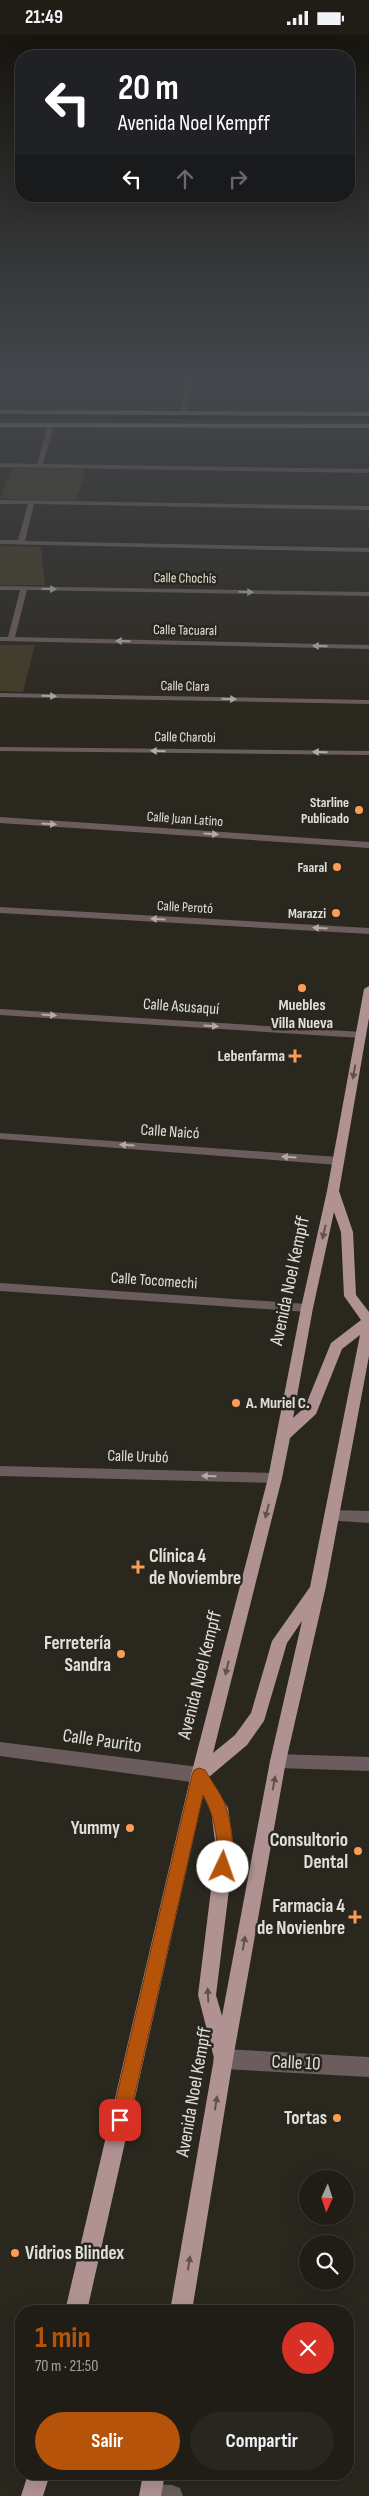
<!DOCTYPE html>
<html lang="es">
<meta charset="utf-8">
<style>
:root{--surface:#201d16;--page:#28261f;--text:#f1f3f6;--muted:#a2a2a1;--line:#3d3b35;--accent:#b45309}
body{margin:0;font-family:"Sofia Sans Condensed",sans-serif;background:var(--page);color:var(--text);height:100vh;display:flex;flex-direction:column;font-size:19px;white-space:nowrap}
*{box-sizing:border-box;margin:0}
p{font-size:16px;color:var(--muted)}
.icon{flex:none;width:28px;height:28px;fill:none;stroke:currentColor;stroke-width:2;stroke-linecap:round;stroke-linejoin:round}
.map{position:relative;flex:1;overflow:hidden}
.sheet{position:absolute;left:15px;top:2270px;width:339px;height:175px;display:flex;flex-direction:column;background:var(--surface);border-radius:20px;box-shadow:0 5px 20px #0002,0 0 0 1px var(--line)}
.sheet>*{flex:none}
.banner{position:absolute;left:15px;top:15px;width:340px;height:152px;border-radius:20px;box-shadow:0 5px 20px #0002,0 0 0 1px var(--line);background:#202124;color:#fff;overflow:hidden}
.needle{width:32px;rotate:183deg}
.buttons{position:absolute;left:299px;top:2135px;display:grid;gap:10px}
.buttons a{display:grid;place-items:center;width:55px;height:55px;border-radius:50%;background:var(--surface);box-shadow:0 5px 20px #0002,0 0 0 1px var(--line);font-size:25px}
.pin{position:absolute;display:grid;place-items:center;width:42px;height:42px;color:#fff;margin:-21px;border-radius:10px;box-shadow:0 2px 8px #0006}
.me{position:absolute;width:55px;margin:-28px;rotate:3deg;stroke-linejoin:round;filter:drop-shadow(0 0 4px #0008)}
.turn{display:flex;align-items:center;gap:18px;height:105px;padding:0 20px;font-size:22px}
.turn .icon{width:65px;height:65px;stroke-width:2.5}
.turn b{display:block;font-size:35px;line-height:42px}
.lanes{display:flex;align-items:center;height:48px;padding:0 20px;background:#0003;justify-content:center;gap:25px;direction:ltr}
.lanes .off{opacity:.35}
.round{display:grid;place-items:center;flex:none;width:52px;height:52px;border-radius:26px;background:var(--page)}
.head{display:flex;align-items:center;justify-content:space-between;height:85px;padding:0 20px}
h1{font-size:30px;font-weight:700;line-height:38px;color:var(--accent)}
.cta{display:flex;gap:10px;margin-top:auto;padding:10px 20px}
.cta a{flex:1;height:58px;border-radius:30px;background:var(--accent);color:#fff;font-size:20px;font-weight:700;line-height:58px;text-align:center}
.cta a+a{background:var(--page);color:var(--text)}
.status{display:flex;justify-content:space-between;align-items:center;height:35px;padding:0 25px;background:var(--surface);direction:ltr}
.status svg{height:14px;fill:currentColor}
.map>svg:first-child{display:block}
</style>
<div class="status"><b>21:49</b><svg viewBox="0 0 49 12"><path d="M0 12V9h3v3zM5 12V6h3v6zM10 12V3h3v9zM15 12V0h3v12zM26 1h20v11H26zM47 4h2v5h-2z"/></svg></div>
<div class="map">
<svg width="369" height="2461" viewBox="0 0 369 2461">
<rect width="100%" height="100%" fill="#2a271e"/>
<!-- green -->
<g fill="#423b26">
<polygon points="12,433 86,434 76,466 0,464"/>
<polygon points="0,511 41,512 45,550 0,550"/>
<polygon points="0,610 35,610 23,657 0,656"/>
</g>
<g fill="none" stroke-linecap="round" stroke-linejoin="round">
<!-- stream -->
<polyline stroke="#001222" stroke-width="4.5" points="0,381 369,383"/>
<!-- minor -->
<g fill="#6b5d5d" fill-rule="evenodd">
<polygon points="185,345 191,345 187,378 184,380 181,378"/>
<polygon points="51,388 54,390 43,429 369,434 369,438 0,432 0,428 37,429 48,390"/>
<polygon points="0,465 369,471 369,475 34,469 25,506 369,513 369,517 0,509 0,505 18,505 28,469 0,469"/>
<polygon points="0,551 369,557 369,561 27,555 15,602 369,610 369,614 0,606 0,602 8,602 20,555 0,555"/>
<polygon points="0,658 369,665 369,669 0,662"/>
<polygon points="0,712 369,716 369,720 0,716"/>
<polygon points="0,782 369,807 369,813 0,788"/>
<polygon points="0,872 369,893 369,899 0,878"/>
<polygon points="0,974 361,997 366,1000 361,1003 0,980"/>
<polygon points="0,1098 338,1122 344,1126 338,1130 0,1104"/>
<polygon points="0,1248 307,1269 313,1273 307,1277 0,1256"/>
<polygon points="0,1431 275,1438 280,1439 282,1443 280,1447 275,1448 0,1441"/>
<polygon points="331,1475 369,1476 369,1488 326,1485 324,1481 326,1477"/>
<polygon points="0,1707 199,1732 205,1735 207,1740 205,1745 199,1748 0,1721"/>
<polygon points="278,1719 369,1722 369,1736 278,1733 272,1731 270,1726 272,1721"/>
<polygon points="223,2014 369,2022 369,2042 223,2034 216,2031 213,2024 216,2017"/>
<polygon points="150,2449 172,2450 180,2453 183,2461 139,2461 142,2452"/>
</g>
<!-- major -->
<g fill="#b09292" fill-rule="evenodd">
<polygon points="0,375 369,377 369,381 0,379"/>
<polygon points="0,388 369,389 369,393 0,392"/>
<path d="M369,951V983L339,1156L353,1197L356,1260L369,1277V1321L326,1551L286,1726L233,2024L192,2276H170L214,2023L198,1960L216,1814L211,1775L203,1761L87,2276H65L191,1740L268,1443L301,1273L327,1156L364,954ZM334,1177L341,1197L344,1261L361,1285L331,1308L305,1372L293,1383L313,1273ZM360,1300L310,1552L272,1606L251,1678L235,1700L213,1718L282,1443L290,1403L316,1379L342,1314ZM302,1586L270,1726L222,1981L216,1960L234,1814L228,1773L209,1742L247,1710L264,1686L287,1608Z"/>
<polygon points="28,2439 50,2439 43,2461 21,2461"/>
<polygon points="143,2439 165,2439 161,2461 139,2461"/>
</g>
</g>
<!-- one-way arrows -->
<defs><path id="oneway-solid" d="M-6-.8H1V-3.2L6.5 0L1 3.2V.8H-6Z" transform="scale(1.25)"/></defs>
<g fill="#b2aba8">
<use href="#oneway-solid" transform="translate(49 554) rotate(1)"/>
<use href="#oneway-solid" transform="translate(246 557) rotate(1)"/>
<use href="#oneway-solid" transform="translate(123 606) rotate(-179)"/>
<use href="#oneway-solid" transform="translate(320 611) rotate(-179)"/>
<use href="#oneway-solid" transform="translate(49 661) rotate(1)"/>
<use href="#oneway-solid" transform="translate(229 664) rotate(1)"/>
<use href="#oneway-solid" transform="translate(158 716) rotate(-179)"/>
<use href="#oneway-solid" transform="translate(320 717) rotate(-179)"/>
<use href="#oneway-solid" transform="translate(49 789) rotate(4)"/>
<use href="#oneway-solid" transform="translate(211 799) rotate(4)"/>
<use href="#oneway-solid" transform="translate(158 884) rotate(-177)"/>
<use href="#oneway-solid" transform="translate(320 893) rotate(-177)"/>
<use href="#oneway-solid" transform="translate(49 980) rotate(4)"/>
<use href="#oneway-solid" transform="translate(211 991) rotate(4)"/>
<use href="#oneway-solid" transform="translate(127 1110) rotate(-176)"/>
<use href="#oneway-solid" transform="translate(289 1122) rotate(-176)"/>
<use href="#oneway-solid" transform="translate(209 1441) rotate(-178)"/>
</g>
<g fill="#60524c">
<use href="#oneway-solid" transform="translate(354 1037) rotate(100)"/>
<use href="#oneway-solid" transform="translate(324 1197) rotate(103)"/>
<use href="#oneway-solid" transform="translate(267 1476) rotate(104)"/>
<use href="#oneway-solid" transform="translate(227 1633) rotate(104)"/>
<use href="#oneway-solid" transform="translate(274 1748) rotate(-80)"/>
<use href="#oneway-solid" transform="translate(244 1908) rotate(-80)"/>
<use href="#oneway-solid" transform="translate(208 1960) rotate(-93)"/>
<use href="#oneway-solid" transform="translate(216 2068) rotate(-81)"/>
<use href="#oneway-solid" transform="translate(189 2228) rotate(-81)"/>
</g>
<!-- sky -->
<linearGradient id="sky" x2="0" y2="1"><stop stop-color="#171510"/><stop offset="0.5" stop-color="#44474c"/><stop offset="1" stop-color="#44474c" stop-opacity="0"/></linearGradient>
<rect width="369" height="689" fill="url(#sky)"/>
<!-- route -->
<path fill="#b45309" stroke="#753606" d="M199,1733L205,1735C212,1747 222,1760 226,1772C232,1791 236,1820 228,1838L223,1840L217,1838C213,1829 217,1823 217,1814C217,1795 212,1776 203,1760L129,2085L126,2091L120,2094L114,2091L111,2085L192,1740L194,1735Z"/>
<!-- markers -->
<g fill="#fc9d53" stroke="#2a271e" stroke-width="2">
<circle cx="359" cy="775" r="5"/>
<circle cx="337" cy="832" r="5"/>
<circle cx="336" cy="878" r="5"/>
<circle cx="302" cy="953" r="5"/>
<path d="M292.5 1013.5h5v5h5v5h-5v5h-5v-5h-5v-5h5z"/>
<circle cx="236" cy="1368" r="5"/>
<path d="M135.5 1524.5h5v5h5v5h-5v5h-5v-5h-5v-5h5z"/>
<circle cx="121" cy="1619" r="5"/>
<circle cx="130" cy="1793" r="5"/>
<circle cx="358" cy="1816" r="5"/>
<path d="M352.5 1874.5h5v5h5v5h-5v5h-5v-5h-5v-5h5z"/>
<circle cx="337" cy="2083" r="5"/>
<circle cx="15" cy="2218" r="5"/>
</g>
<g text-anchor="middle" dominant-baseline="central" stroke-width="5" stroke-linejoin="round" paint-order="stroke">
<!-- far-street labels -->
<g font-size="14" fill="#e1dfda" stroke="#2a271e">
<text transform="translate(185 543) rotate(1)">Calle Chochís</text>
<text transform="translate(185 595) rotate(1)">Calle Tacuaral</text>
<text transform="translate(185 651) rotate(1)">Calle Clara</text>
<text transform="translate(185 702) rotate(1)">Calle Charobi</text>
<text transform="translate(185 784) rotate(4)">Calle Juan Latino</text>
<text transform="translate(185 872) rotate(3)">Calle Perotó</text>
</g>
<!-- far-poi labels -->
<g font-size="14" font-weight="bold" fill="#e1dfda" stroke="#2a271e" text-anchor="end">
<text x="349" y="767">Starline<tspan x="349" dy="16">Publicado</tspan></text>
<text x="327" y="832">Faaral</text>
<text x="326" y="878">Marazzi</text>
</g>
<!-- poi labels -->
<g font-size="16" font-weight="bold" fill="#e1dfda" stroke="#2a271e">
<text x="302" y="970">Muebles<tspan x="302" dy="18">Villa Nueva</tspan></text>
<text x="285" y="1021" text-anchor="end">Lebenfarma</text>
<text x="246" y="1368" text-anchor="start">A. Muriel C.</text>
</g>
<!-- street labels -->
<g font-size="16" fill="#e1dfda" stroke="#2a271e">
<text transform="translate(181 972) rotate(4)">Calle Asusaquí</text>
<text transform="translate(170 1097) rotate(4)">Calle Naicó</text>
<text transform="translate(154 1246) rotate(4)">Calle Tocomechi</text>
<text transform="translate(138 1422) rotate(2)">Calle Urubó</text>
</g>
<!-- near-street labels -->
<g font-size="19" fill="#e1dfda" stroke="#2a271e">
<text transform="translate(290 1246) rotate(-78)">Avenida Noel Kempff</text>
<text transform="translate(200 1640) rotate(-76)">Avenida Noel Kempff</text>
<text transform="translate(102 1706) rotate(8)">Calle Paurito</text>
<text transform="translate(296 2028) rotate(3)">Calle 10</text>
<text transform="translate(194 2057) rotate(-80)">Avenida Noel Kempff</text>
</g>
<!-- near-poi labels -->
<g font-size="19" font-weight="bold" fill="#e1dfda" stroke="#2a271e" text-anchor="end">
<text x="149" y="1521" text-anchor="start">Clínica 4<tspan x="149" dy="22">de Noviembre</tspan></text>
<text x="111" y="1608">Ferretería<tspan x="111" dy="22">Sandra</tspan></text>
<text x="120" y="1793">Yummy</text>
<text x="348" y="1805">Consultorio<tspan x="348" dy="22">Dental</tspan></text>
<text x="345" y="1871">Farmacia 4<tspan x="345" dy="22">de Novienbre</tspan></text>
<text x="327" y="2083">Tortas</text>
<text x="25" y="2218" text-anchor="start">Vidrios Blindex</text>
</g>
</g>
</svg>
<div class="buttons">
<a><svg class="needle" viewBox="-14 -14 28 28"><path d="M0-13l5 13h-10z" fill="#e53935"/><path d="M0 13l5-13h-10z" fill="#a2a2a1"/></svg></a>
<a><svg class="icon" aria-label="search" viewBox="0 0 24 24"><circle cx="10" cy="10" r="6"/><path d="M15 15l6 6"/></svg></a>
</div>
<div class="pin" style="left:120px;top:2085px;background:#d93025"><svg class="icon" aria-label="arrive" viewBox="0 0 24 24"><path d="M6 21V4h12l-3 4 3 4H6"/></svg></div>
<svg class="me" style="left:223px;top:1832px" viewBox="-20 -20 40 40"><circle r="19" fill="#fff"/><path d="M0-13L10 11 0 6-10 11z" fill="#b45309"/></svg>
<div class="banner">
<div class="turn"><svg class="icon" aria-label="left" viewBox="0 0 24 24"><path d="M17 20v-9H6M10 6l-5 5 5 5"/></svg><div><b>20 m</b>Avenida Noel Kempff</div></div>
<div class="lanes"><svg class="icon" aria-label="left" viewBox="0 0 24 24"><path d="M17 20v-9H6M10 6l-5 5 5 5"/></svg><svg class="icon off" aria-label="ahead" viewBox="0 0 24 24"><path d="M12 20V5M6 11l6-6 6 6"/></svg><svg class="icon off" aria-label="right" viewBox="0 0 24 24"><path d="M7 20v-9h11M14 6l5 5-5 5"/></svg></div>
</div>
<section class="sheet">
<div class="head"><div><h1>1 min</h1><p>70 m · 21:50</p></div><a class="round" style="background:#d93025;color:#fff"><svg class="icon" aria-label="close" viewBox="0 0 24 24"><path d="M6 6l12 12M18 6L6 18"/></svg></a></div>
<div class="cta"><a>Salir</a><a>Compartir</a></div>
</section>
</div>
